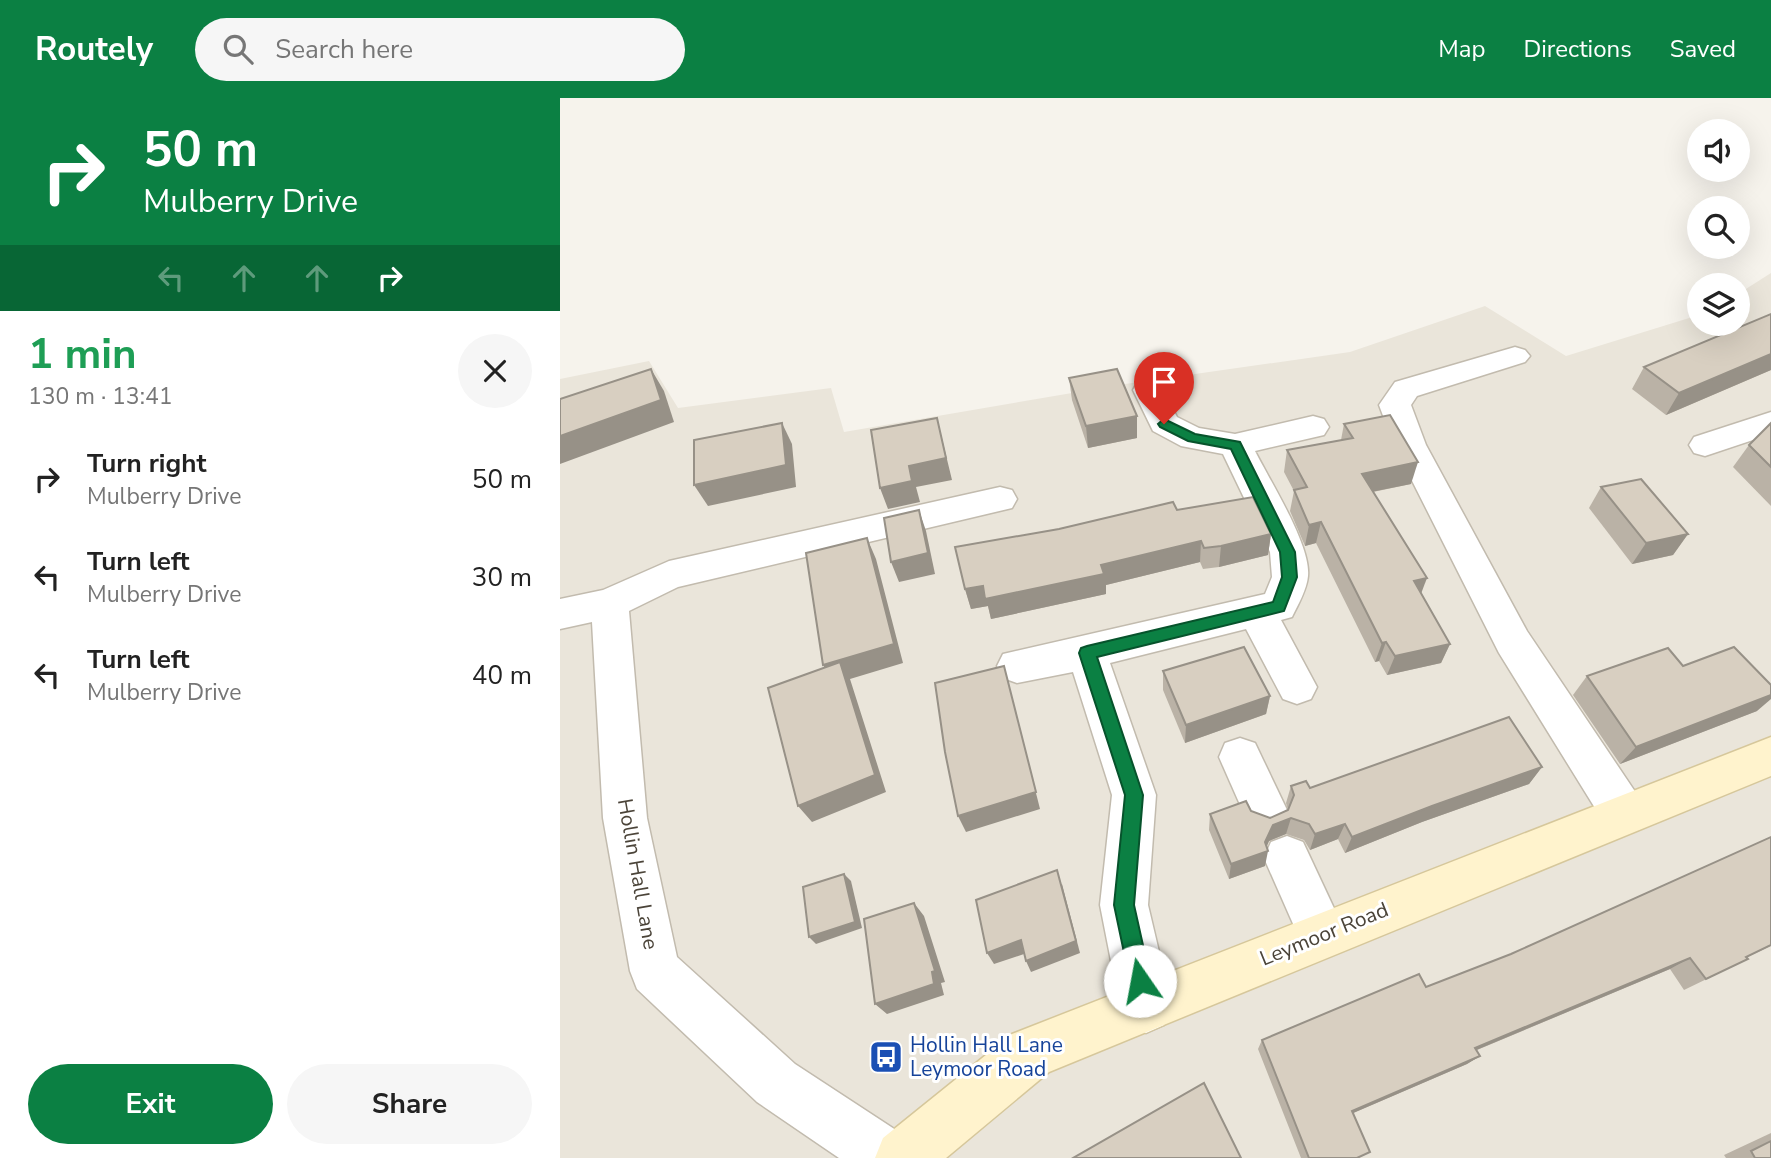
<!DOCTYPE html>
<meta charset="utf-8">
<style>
:root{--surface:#fff;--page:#f6f6f6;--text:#222;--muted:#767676;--accent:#0b8043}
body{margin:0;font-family:"Nunito Sans",sans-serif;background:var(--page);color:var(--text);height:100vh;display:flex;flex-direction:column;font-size:26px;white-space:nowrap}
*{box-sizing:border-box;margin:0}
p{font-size:23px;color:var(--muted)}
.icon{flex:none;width:38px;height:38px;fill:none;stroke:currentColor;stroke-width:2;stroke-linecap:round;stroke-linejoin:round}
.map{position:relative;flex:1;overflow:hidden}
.details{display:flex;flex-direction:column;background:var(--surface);width:560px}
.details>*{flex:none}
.banner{background:#0b8043;color:#fff;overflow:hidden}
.tools{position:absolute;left:1127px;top:21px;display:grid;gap:14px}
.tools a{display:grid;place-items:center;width:63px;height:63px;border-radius:50%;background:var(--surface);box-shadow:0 7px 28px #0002;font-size:35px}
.pin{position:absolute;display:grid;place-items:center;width:60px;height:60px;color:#fff;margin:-72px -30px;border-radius:50% 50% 50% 0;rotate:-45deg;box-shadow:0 0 7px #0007}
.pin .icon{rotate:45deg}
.me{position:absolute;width:77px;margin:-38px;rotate:348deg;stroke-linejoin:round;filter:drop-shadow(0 0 5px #0008)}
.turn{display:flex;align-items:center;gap:24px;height:147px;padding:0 28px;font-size:32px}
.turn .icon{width:91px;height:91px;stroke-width:2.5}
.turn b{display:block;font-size:49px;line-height:60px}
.lanes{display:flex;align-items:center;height:66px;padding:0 28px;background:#0003;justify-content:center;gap:35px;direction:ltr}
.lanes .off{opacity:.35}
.round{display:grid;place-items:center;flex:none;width:74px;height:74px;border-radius:37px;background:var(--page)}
.headline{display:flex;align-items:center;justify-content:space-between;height:119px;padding:0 28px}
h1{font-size:42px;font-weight:700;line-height:52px;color:#1e9e55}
.cta{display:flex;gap:14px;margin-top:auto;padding:14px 28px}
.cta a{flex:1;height:80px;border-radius:42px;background:var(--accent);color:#fff;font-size:28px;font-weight:700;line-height:80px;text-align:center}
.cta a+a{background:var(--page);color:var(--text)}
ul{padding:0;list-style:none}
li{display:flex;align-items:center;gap:21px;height:98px;padding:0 28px}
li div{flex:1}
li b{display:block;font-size:26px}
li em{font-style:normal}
header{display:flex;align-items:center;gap:42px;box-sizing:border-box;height:98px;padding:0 35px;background:var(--accent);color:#fff}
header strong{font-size:33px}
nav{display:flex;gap:38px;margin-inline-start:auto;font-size:24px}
.search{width:490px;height:63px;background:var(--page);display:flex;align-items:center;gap:18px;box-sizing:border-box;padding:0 24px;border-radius:38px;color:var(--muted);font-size:26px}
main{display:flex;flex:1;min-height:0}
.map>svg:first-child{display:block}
</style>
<header>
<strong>Routely</strong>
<div class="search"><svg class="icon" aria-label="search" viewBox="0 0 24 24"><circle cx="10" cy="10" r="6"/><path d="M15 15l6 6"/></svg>Search here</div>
<nav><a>Map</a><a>Directions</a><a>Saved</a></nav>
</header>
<main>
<section class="details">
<div class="banner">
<div class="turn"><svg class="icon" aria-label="right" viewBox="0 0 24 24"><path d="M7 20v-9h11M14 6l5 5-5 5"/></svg><div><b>50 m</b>Mulberry Drive</div></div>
<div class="lanes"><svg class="icon off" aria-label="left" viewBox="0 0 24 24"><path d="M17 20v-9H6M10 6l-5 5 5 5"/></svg><svg class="icon off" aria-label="ahead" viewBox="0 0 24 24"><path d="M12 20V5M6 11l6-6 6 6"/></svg><svg class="icon off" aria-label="ahead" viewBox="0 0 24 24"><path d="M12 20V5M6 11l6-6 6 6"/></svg><svg class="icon" aria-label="right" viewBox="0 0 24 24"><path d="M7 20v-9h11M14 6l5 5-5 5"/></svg></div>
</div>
<div class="headline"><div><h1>1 min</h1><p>130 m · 13:41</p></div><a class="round"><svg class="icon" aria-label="close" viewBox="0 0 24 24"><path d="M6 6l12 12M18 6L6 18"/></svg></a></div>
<ul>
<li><svg class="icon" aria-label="right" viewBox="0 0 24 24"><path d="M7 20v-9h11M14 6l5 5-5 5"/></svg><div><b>Turn right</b><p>Mulberry Drive</p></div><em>50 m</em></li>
<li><svg class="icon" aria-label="left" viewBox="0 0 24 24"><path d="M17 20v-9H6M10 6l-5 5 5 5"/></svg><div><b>Turn left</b><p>Mulberry Drive</p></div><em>30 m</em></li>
<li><svg class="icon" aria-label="left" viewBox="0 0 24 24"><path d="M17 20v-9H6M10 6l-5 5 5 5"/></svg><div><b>Turn left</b><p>Mulberry Drive</p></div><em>40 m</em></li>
</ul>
<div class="cta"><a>Exit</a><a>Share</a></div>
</section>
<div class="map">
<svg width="1211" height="1060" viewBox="0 0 1211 1060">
<rect width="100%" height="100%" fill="#f6f3ec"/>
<!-- residential -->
<polygon fill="#eae5da" points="1211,175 1211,1060 0,1060 0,281 89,263 118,310 271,290 284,334 565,286 790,254 925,208 1006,258 1139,217 1139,226 1178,226 1178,196"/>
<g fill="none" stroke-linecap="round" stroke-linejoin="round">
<defs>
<g id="street">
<polygon points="955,249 965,252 970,258 965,264 857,298 851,307 866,347 967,533 1080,701 1086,716 1080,731 1064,737 1048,731 939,555 834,347 819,307 835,284"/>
<path d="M588,282L599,285L617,319L639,330L675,336L753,318L764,321L769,329L764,337L695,353C710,383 751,447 748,478C747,491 738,507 732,519L721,522L757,589L751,601L737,606L723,601L686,531L550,565L596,697L588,807L612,909L604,927L586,935L568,927L560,909L540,807L552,697L513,574L457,585L443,580L437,568L443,556L705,496L712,479L710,454L663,356L621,348L593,333L573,292L577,285Z"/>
<polygon points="1211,314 1211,336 1145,358 1134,355 1129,347 1134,339"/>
<polygon points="440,389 452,392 457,401 452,410 118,489 69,513 87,720 117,859 235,966 348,1040 356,1060 279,1060 197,1004 77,891 70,873 43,720 32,524 0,531 0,501 43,492 109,463"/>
<polygon points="680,640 695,645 727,712 721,727 705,733 689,727 659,659 665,645"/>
<polygon points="727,738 743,744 786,836 779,853 762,860 745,853 704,760 711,744"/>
</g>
<polygon id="secondary" points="1211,639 1211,678 489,974 386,1060 315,1060 323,1040 452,936"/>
</defs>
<!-- street casing -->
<use href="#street" stroke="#c2bbae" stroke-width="3"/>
<!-- secondary casing -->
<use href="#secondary" stroke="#d6c79b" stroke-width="3"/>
<!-- street -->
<use href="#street" fill="#fff" fill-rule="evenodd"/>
<!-- secondary -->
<use href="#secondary" fill="#fff3cd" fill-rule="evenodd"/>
</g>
<!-- wall -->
<g fill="#bab2a6">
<polygon points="1211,216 1211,272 1106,317 1072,291 1084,269"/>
<polygon points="509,280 577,340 528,350 512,302"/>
<polygon points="1211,325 1211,408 1173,369 1189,347"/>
<polygon points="784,326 851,386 813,394 861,496 890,546 881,565 827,577 819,563 815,564 756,445 745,448 730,413 734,393 724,374 727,352 781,342"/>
<polygon points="1041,389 1128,436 1113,457 1072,466 1029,410"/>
<polygon points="617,412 711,436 708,457 659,469 643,471 640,464 546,487 546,496 431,521 428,508 411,511 405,491 499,431"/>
<polygon points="1123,568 1197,613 1060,666 1013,597 1027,578"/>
<polygon points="603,573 710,598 706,616 625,645 603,592"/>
<polygon points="982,669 969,686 862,724 785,755 778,741 750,752 744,742 726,736 709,743 707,747 705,768 669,781 649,732 650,716 691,713 710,720 728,712 726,705 731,688 750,690"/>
<polygon points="1211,739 1211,848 1187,859 1188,861 1124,892 1110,871 917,952 920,958 907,966 793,1015 797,1060 741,1060 698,951 702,942 866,889 951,856"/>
<polygon points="1211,1035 1211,1060 1166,1060 1164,1057"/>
</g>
<!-- shaded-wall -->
<g fill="#979187">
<polygon points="1211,256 1211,272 1106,317 1119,295"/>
<polygon points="91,271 104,293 114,324 0,366 0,338"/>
<polygon points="577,318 577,340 528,350 526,328"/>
<polygon points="377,320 392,382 356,389 360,404 328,411 320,390 349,368"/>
<polygon points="222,325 232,346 236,389 148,408 134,387"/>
<polygon points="858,364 851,386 796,397 802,376"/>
<polygon points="359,412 366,433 375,476 339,484 331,464"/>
<polygon points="761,424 756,445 745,448 749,427"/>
<polygon points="711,436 708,457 659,469 661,448"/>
<polygon points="1128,436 1113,457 1072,466 1086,445"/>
<polygon points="307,440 316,461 343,565 290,581 326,694 252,724 238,708 274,586 263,567"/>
<polygon points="641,443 640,464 546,487 546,496 431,521 428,508 411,511 405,491 541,467"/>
<polygon points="867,480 859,501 854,483"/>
<polygon points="826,544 819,563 815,564 822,545"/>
<polygon points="890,546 881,565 827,577 835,558"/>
<polygon points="444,568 480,711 406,734 398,718"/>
<polygon points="1211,597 1211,601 1197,613 1060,666 1076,649"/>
<polygon points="710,598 706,616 625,645 626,627"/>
<polygon points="982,669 969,686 862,724 785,755 792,739 872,708"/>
<polygon points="731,720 726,736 709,743 704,755 708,753 705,768 669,781 671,766 705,744 713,727"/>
<polygon points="785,726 778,741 750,752 755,736"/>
<polygon points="284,776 291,783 302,830 256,846 249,839"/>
<polygon points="502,786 520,855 471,874 466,863"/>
<polygon points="354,805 364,818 385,884 381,885 384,897 327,916 315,906"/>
<polygon points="461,842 467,855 434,866 427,855"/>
<polygon points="1130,860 1110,871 902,958 915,950"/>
<polygon points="920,958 907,966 784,1019 792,1013"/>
</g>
<!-- building -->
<g fill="#d8cfc1" stroke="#979187" stroke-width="2">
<polygon points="1211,216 1211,256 1119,295 1084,269"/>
<polygon points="91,271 101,302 0,338 0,301"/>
<polygon points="557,271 577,318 526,328 509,280"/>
<polygon points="830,317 858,364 802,376 867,480 854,483 890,546 835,558 826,544 822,545 761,424 749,427 734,392 747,389 727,352 793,340 784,326"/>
<polygon points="377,320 386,360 349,368 352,383 320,390 311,332"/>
<polygon points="222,325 226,367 134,387 134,342"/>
<polygon points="1211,325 1211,369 1189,347"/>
<polygon points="1081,381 1128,436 1086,445 1041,389"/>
<polygon points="693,399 711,436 661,448 644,450 641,443 541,467 544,476 425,501 423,488 405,491 395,449 499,431 613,404 617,412"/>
<polygon points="359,412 368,455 331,464 324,420"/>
<polygon points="307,440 334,546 263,567 246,455"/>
<polygon points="684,549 710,598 626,627 603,573"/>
<polygon points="1174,549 1211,587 1211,597 1076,649 1027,578 1108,550 1123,568"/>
<polygon points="280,564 315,677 238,708 208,590"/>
<polygon points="444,568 476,694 398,718 385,654 375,585"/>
<polygon points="949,619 982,669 872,708 792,739 785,726 755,736 749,726 731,720 713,727 705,744 708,753 671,766 650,716 686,703 691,713 710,720 728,712 734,697 731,688 746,683 750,690"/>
<polygon points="1211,739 1211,847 1186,859 1188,861 1146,881 1130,860 915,950 920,958 792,1013 810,1054 797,1060 749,1060 702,942 859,876 866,889 951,856"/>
<polygon points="497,772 516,843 466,863 461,842 427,855 416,802"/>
<polygon points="284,776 295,824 249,839 243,789"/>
<polygon points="354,805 375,873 372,874 374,886 315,906 304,821"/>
<polygon points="644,985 681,1060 513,1060"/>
<polygon points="1211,1043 1211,1060 1195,1060 1191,1053"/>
</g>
<!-- route -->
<polygon fill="#0b8043" stroke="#07532c" stroke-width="2" points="604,321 635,336 680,344 735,454 737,479 724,513 537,559 583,697 574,807 591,883 587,891 580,894 573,891 570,883 554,807 565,697 519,555 521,550 527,548 713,504 722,479 720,454 671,351 628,343 600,329 598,326"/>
<!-- icons -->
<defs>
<symbol id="bus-square" viewBox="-11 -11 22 22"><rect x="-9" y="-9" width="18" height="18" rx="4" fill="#1a4fb4" stroke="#fff"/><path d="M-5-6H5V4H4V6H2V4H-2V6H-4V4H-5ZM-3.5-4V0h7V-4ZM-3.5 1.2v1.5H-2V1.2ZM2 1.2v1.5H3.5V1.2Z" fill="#fff"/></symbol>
</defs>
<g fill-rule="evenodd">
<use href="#bus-square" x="307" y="940" width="38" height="38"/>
</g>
<g text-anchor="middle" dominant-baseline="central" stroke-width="6" stroke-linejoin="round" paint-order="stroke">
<!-- near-street labels -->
<g font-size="21" fill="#4b4439" stroke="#fff">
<text transform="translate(78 776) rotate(80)">Hollin Hall Lane</text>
<text transform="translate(764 836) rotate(-22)">Leymoor Road</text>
</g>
<!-- near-transit labels -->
<g font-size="21" fill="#164399" stroke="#fff" text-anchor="start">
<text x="350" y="947">Hollin Hall Lane<tspan x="350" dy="24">Leymoor Road</tspan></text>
</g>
</g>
</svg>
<div class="tools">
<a><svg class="icon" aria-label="sound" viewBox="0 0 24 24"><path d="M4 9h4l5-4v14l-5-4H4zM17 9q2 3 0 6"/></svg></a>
<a><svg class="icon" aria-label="search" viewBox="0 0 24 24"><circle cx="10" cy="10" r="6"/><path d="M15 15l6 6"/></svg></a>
<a><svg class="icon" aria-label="layers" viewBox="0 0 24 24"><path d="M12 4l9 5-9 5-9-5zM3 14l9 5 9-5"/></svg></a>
</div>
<div class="pin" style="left:604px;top:326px;background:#d93025"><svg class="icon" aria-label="arrive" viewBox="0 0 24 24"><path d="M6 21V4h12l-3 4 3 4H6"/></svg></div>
<svg class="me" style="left:580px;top:883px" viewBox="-20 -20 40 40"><circle r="19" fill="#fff"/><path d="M0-13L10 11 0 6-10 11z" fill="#0b8043"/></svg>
</div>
</main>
